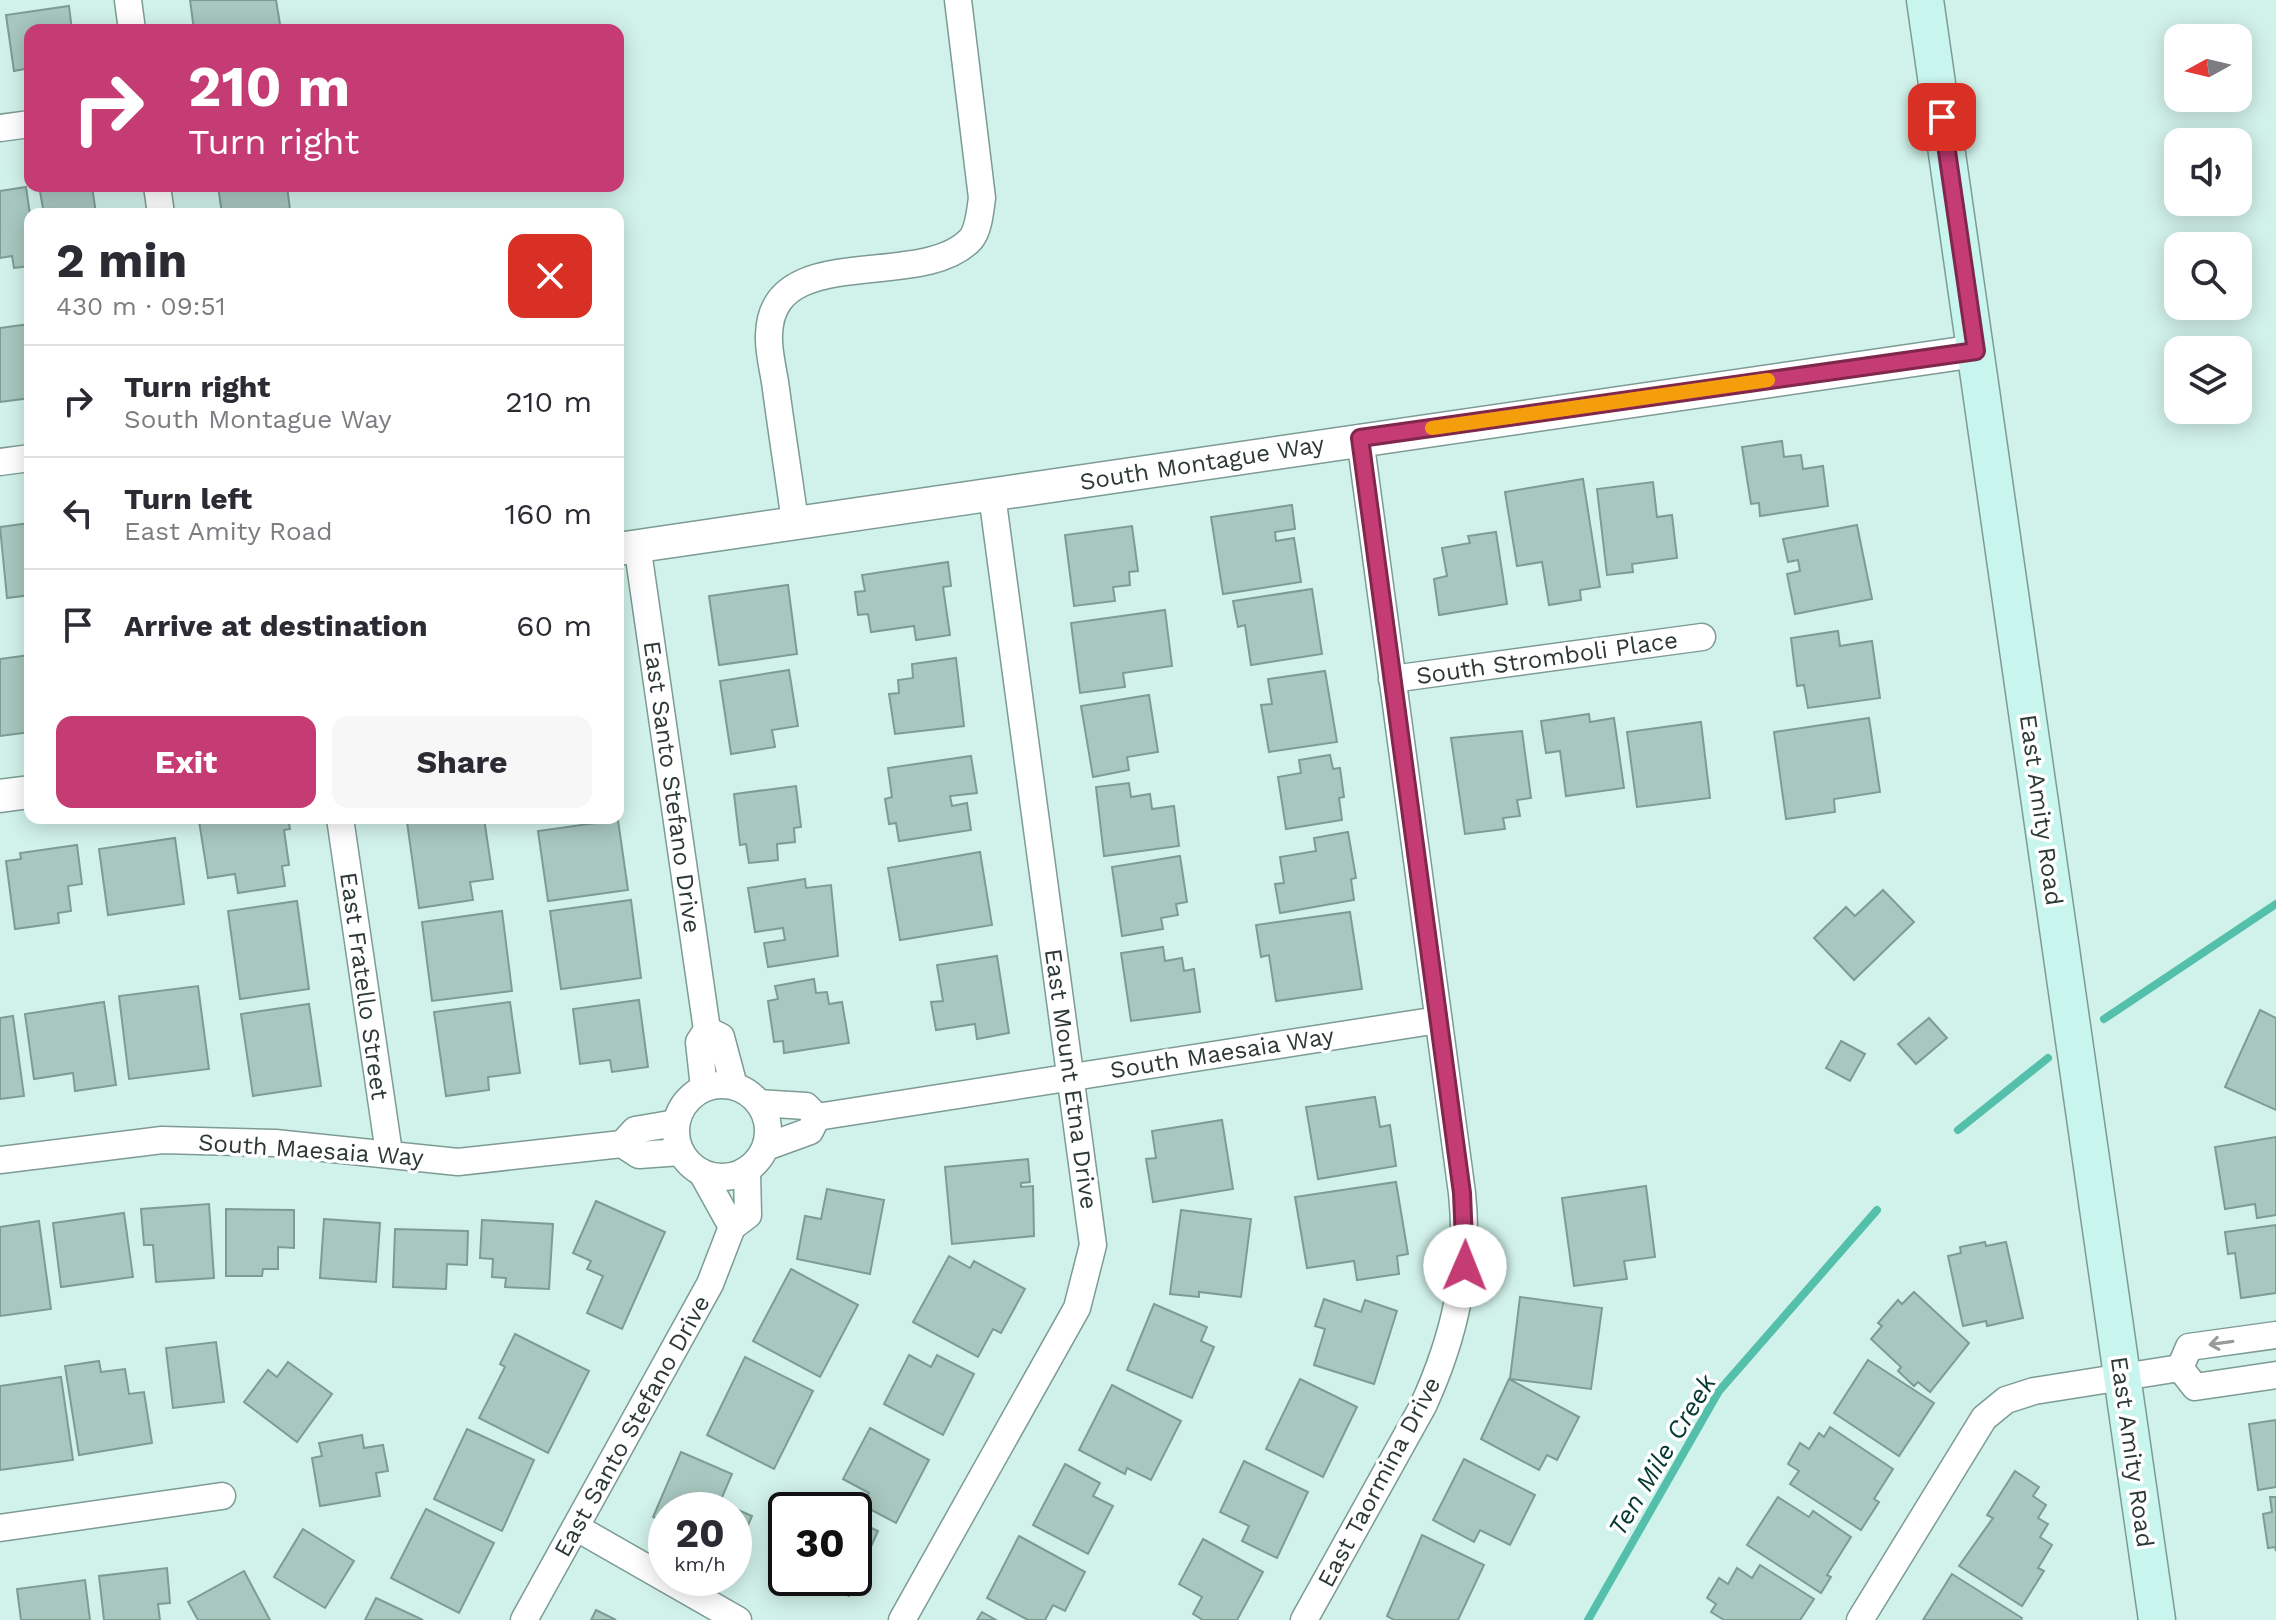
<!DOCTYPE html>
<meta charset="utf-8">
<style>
:root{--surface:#fff;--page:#f7f7f7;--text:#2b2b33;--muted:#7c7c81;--line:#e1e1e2;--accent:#c53c75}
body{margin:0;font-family:"Work Sans",sans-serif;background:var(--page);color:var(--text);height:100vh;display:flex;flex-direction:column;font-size:30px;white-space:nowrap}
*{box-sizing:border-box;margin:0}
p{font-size:26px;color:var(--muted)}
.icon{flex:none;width:44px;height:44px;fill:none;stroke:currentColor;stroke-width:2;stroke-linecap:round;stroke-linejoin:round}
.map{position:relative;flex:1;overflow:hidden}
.sheet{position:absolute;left:24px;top:208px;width:600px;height:616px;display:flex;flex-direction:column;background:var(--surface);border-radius:16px;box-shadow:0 4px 20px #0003}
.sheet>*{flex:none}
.hud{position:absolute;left:24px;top:24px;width:600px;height:168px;border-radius:16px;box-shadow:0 4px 20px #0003;background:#c53c75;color:#fff;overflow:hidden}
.needle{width:52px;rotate:262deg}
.tools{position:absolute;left:2164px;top:24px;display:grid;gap:16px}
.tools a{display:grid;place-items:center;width:88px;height:88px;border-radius:16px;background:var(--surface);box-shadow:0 4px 20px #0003;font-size:40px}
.speed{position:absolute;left:648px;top:1492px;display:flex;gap:16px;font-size:40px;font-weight:700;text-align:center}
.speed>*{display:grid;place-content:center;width:104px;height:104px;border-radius:50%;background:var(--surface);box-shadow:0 4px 20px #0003;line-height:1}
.speed small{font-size:20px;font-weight:400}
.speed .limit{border:4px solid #111;border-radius:12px;background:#fff;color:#111}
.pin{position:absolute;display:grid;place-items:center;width:68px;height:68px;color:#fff;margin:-34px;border-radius:16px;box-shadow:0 4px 12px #0006}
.me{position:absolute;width:88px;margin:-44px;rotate:1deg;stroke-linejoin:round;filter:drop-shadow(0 0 6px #0008)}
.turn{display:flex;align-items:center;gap:28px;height:168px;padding:0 32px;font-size:36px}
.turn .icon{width:104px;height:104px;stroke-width:2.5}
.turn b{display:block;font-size:56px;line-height:68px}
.round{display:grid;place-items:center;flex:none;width:84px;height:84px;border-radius:16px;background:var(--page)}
.summary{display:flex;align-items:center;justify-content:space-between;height:136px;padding:0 32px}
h1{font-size:48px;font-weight:700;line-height:60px}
.action{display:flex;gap:16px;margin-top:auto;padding:16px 32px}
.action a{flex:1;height:92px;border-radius:16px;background:var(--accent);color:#fff;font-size:32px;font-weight:700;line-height:92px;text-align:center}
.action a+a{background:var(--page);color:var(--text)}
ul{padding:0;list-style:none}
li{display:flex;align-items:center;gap:24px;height:112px;padding:0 32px;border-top:2px solid var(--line)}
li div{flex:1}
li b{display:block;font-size:30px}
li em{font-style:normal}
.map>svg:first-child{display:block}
</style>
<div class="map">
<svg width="2276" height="1620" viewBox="0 0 2276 1620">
<rect width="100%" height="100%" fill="#d1f2ea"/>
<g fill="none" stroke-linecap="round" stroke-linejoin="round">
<!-- stream -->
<g stroke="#54bfab" stroke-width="8">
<polyline points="2104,1019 2276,904"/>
<polyline points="1958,1130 2048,1058"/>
<polyline points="1588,1620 1719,1391 1877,1210"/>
</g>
</g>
<!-- building -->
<g fill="#a7c7bf" stroke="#7d9c95" stroke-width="2">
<polygon points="190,0 276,0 281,30 194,30"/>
<polygon points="69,6 72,30 30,30 30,68 14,71 6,15"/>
<polygon points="39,186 92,186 96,214 44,214"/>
<polygon points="218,186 287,186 290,210 222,214"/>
<polygon points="26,187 30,214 30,266 14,268 12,256 0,258 0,191"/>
<polygon points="30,324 30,398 0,402 0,328"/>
<polygon points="1782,441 1784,457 1801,455 1803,469 1823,466 1828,506 1760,516 1759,503 1751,504 1742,447"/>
<polygon points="1583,479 1600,587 1580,590 1581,600 1549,605 1542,562 1517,566 1505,492"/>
<polygon points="1653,482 1657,517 1672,515 1677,558 1632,564 1633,572 1607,575 1597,489"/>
<polygon points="1292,505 1295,529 1275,532 1276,541 1294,538 1301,582 1223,594 1211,517"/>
<polygon points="30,523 30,595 7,598 0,527"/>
<polygon points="1857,525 1872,599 1795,614 1787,574 1800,571 1798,560 1788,562 1783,539"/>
<polygon points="1132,526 1138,571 1129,572 1130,585 1113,587 1115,601 1074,606 1065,535"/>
<polygon points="1496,532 1507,604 1439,615 1434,579 1447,576 1442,548 1470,543 1468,536"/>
<polygon points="948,562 951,586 943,587 950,635 916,640 914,626 871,632 868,614 858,615 855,592 865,591 862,575"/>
<polygon points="788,585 797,654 719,665 709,596"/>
<polygon points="1312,589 1322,654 1251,665 1245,625 1238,627 1233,601"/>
<polygon points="1165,610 1172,666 1123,673 1125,687 1080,693 1071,623"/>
<polygon points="1838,631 1840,646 1872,641 1880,698 1808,708 1804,685 1797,686 1791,638"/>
<polygon points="30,655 30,732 0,736 0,659"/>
<polygon points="956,658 964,726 895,734 889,694 899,693 898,680 913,678 912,664"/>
<polygon points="789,670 798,726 772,730 775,747 731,754 720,681"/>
<polygon points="1325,671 1337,742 1269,752 1261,705 1272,704 1268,679"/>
<polygon points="1149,695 1158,752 1127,757 1129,770 1093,777 1081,706"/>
<polygon points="1589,714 1590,722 1614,718 1624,788 1566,796 1560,751 1546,753 1541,721"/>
<polygon points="1869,718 1880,792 1834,799 1835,812 1786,819 1774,732"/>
<polygon points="1701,722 1710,798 1637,807 1627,732"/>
<polygon points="1522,731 1531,798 1517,800 1520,816 1503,818 1505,829 1465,834 1451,738"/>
<polygon points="1330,755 1333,769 1340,768 1344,797 1339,798 1342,820 1286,829 1278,777 1301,773 1299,760"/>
<polygon points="971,756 977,793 950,796 952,806 967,803 971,830 899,841 896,823 889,824 885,799 892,797 888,768"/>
<polygon points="1129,783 1131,797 1150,794 1152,809 1174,806 1179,846 1104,856 1096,787"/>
<polygon points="796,786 801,827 794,828 795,842 777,844 778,860 749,863 746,844 740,845 734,794"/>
<polygon points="218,818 288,818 290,829 284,830 289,865 282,866 285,886 238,893 235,874 208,878 199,821"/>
<polygon points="438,818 484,818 493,879 470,882 473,900 419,908 407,822"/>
<polygon points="618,820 628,890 548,901 538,831"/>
<polygon points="1348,832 1356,878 1351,879 1354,900 1280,913 1275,884 1284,883 1280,857 1316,851 1314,838"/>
<polygon points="175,838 184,904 108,915 99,849"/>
<polygon points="77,845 82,884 68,886 71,911 58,913 59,923 15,929 6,861 21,859 20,853"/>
<polygon points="980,852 992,925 900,940 888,868"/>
<polygon points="1180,856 1187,902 1176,904 1178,915 1161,918 1163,929 1122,936 1112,867"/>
<polygon points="805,879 806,888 831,885 838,956 768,967 764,943 785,940 783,928 755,932 748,888"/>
<polygon points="1883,890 1914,922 1854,980 1814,938 1846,907 1855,916"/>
<polygon points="631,900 641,978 561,989 550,911"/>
<polygon points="297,901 309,989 240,999 228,911"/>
<polygon points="502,911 512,991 432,1001 422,922"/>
<polygon points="1350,912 1362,989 1276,1001 1269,955 1261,957 1256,925"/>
<polygon points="1163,947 1165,961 1182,958 1184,971 1194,969 1200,1012 1131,1021 1121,953"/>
<polygon points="997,956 1009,1033 977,1039 975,1024 936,1030 931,1002 943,1001 937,965"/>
<polygon points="814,979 816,993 827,992 829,1004 842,1002 849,1043 784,1053 783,1041 774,1042 768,1001 778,999 775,986"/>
<polygon points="198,986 209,1069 129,1079 119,996"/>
<polygon points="639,1000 648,1067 612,1072 610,1060 580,1064 573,1009"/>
<polygon points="104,1002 116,1085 75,1091 73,1073 34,1079 25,1014"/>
<polygon points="510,1002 520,1073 488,1077 489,1090 446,1096 434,1012"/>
<polygon points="309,1004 321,1086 253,1096 241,1014"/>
<polygon points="2260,1010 2276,1018 2276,1110 2225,1087"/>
<polygon points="13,1016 24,1096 0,1099 0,1018"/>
<polygon points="1929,1018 1947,1038 1916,1064 1898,1044"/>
<polygon points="1841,1041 1865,1054 1850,1081 1826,1068"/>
<polygon points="1375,1097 1380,1127 1390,1125 1396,1166 1318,1179 1306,1107"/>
<polygon points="1222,1120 1233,1189 1153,1202 1146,1159 1156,1158 1152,1131"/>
<polygon points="2276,1137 2276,1215 2257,1218 2255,1204 2225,1209 2215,1147"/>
<polygon points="1028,1159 1030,1182 1021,1183 1021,1187 1033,1186 1034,1236 952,1244 945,1167"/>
<polygon points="1396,1182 1408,1254 1397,1256 1399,1274 1357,1280 1354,1261 1307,1268 1295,1197"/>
<polygon points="1646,1186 1655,1257 1624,1261 1627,1279 1574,1286 1562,1198"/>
<polygon points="827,1189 884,1200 870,1274 797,1259 805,1216 821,1219"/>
<polygon points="596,1201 665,1232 622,1329 587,1313 603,1276 587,1269 591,1261 573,1253"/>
<polygon points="209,1204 214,1278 156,1282 153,1245 144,1245 141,1209"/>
<polygon points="226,1209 294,1210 294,1248 278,1247 278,1269 263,1269 262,1276 226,1276"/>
<polygon points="1181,1210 1251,1219 1241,1297 1199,1292 1199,1297 1170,1294"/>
<polygon points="124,1213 133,1277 61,1287 53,1223"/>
<polygon points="324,1219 380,1223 376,1282 320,1278"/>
<polygon points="482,1220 553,1224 549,1289 505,1287 506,1278 492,1277 493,1259 480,1258"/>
<polygon points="39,1221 51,1309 0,1316 0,1227"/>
<polygon points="2276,1225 2276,1293 2241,1298 2235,1253 2228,1254 2225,1232"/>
<polygon points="395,1229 468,1231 467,1265 447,1264 446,1289 393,1287"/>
<polygon points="1985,1242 1986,1246 2006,1242 2023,1318 1987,1326 1986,1321 1963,1326 1948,1256 1961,1253 1960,1247"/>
<polygon points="949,1256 970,1268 974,1261 1025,1289 1001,1333 993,1329 978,1357 913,1322"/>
<polygon points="791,1269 858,1305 820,1377 753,1341"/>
<polygon points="1914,1292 1969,1343 1930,1392 1918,1382 1914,1386 1898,1371 1901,1367 1871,1339 1882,1326 1878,1323 1898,1300 1902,1304"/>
<polygon points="1520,1297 1602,1308 1591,1389 1510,1379"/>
<polygon points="1324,1299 1361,1312 1365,1300 1397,1311 1374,1384 1314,1365 1325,1329 1315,1326"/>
<polygon points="1154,1304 1207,1327 1201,1341 1214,1347 1192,1398 1127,1370"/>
<polygon points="515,1334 589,1371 548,1453 479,1418 505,1367 500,1364"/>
<polygon points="216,1342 224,1402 173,1408 166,1348"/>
<polygon points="909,1355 931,1367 937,1355 974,1374 943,1435 884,1404"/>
<polygon points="745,1357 813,1391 774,1469 707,1435"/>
<polygon points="1868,1360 1934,1403 1899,1456 1834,1413"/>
<polygon points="99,1361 101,1372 125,1369 129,1394 144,1392 152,1443 79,1455 65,1366"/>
<polygon points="288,1362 332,1394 297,1442 244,1402 268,1370 277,1377"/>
<polygon points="61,1377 73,1460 0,1470 0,1386"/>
<polygon points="1300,1379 1357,1407 1323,1477 1266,1449"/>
<polygon points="1509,1379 1579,1417 1557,1460 1547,1455 1539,1470 1481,1439"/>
<polygon points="1112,1385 1181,1421 1151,1480 1127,1468 1125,1474 1079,1450"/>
<polygon points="2276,1420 2276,1487 2258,1490 2249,1424"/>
<polygon points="1830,1427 1893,1469 1874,1499 1879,1502 1861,1530 1790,1484 1799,1471 1788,1464 1800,1443 1809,1449 1819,1433 1824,1437"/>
<polygon points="870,1428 929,1460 896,1523 862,1505 869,1493 843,1479"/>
<polygon points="467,1429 534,1460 502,1531 434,1499"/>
<polygon points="362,1435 364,1448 383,1445 388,1471 376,1473 380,1496 320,1506 312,1458 322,1456 319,1443"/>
<polygon points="681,1452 732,1474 720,1502 752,1516 736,1553 734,1510 666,1510 666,1523 653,1517"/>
<polygon points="1464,1459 1535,1495 1510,1545 1480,1530 1474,1542 1433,1520"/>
<polygon points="1244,1461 1308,1492 1277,1558 1242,1541 1249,1526 1220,1512"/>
<polygon points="1065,1464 1100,1483 1093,1496 1113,1506 1088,1554 1033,1525"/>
<polygon points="2015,1471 2039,1487 2033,1496 2046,1505 2038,1518 2048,1524 2040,1537 2052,1545 2038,1568 2044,1571 2022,1606 1959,1566 1993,1518 1987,1515"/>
<polygon points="1778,1497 1809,1517 1813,1511 1851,1537 1827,1575 1831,1577 1821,1593 1747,1545"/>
<polygon points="2270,1497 2276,1497 2276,1551 2275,1547 2268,1548 2263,1514 2272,1512"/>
<polygon points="817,1503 832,1510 814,1510"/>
<polygon points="426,1509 494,1543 459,1613 391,1578"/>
<polygon points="854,1520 878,1531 849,1596 809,1578 854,1578"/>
<polygon points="303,1529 354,1561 325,1608 274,1577"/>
<polygon points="1422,1535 1484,1565 1458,1620 1394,1620 1387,1616"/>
<polygon points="1019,1536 1085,1572 1065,1611 1053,1605 1045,1620 1028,1620 987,1598"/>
<polygon points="1203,1539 1263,1572 1237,1620 1203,1620 1193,1614 1202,1597 1179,1584"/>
<polygon points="1760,1565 1814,1599 1800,1620 1724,1620 1711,1612 1716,1604 1707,1598 1719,1578 1728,1584 1737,1568 1752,1578"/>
<polygon points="167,1568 170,1603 158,1604 160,1620 104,1620 99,1576"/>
<polygon points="244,1571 270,1620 198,1620 188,1602"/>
<polygon points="1952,1574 2022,1618 2021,1620 1923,1620"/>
<polygon points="85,1580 90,1620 21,1620 17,1589"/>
<polygon points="376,1598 423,1620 365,1620"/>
<polygon points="596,1610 616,1620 591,1620"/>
<polygon points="982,1612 996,1620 977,1620"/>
</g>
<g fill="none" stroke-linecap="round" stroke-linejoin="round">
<defs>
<g id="minor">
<polyline points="128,0 132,30"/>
<polyline points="0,128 30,124"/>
<polyline points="157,186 161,214"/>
<polyline points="0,462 30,458"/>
<path d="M795,522C789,478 782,434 776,389C774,372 768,352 769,335C771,239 923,292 971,239C979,229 980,211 982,198L958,0"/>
<polyline points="637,544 707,1030"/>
<polyline points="1392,679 1702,637"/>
<polyline points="340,818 389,1153"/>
<circle cx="722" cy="1131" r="46"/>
<polyline points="704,1088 699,1042 707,1030 721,1037 734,1086"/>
<polyline points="759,1103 806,1106 817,1117 810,1131 766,1147"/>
<polyline points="817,1117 1438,1020"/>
<polyline points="676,1123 635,1130 622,1144 639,1155 681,1152"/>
<polyline points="0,1160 162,1140 275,1143 458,1162 622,1144"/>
<polyline points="702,1173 732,1227 748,1215 747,1171"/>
<polyline points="2180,1368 2189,1347 2276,1335"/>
<polyline points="2180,1368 2195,1387 2276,1375"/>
<polyline points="0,1528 222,1496"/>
<polyline points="577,1528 738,1620"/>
<polyline points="524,1620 710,1284 732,1227"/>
<polyline points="902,1620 1077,1308 1093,1245 992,495"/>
<path d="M1304,1620L1423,1406C1455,1336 1470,1270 1462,1193L1360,438"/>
<polyline points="1860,1620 1984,1418 2006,1400 2034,1391 2180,1368"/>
</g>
<g id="tertiary">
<polyline points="618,549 1976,351"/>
<polyline points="0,796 30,792"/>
</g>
<polyline id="secondary" points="1925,0 2157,1620"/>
</defs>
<!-- minor casing -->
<use href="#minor" stroke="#7c9b94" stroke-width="29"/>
<!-- tertiary casing -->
<use href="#tertiary" stroke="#7c9b94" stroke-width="35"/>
<!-- secondary casing -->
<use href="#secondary" stroke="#7c9b94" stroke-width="39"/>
<!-- minor -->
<use href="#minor" stroke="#fff" stroke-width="26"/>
<!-- tertiary -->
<use href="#tertiary" stroke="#fff" stroke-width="32"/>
<!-- secondary -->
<use href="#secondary" stroke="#c8f5ee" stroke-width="36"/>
</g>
<!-- one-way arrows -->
<defs><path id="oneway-shaft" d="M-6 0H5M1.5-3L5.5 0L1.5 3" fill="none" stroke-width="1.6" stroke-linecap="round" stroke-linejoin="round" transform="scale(2)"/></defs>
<use stroke="#969c9a" href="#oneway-shaft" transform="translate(2221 1343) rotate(172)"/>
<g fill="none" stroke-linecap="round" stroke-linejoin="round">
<defs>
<polyline id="route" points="1465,1266 1462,1193 1360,438 1976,351 1942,117"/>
</defs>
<!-- route casing -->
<use href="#route" stroke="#80274c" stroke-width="20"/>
<!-- route -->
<use href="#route" stroke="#c53c75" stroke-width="14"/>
<!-- slow -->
<polyline stroke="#f59e0b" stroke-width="14" points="1432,428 1768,380"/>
</g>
<g text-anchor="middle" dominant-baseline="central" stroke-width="7" stroke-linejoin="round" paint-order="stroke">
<!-- street labels -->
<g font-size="24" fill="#2c3936" stroke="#fff">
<text transform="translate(1202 463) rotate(-9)">South Montague Way</text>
<text transform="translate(1547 658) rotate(-8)">South Stromboli Place</text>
<text transform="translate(672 787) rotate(82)">East Santo Stefano Drive</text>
<text transform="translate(2041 810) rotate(82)">East Amity Road</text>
<text transform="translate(364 986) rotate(82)">East Fratello Street</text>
<text transform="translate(1222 1053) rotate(-9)">South Maesaia Way</text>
<text transform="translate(1071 1079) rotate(82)">East Mount Etna Drive</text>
<text transform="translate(311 1150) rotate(4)">South Maesaia Way</text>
<text transform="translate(632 1426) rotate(-61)">East Santo Stefano Drive</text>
<text transform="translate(2132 1452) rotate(82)">East Amity Road</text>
<text transform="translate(1379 1482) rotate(-62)">East Taormina Drive</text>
</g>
<!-- water labels -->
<g font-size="26" font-style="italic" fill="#053930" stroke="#fff">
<text transform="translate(1662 1455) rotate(-59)">Ten Mile Creek</text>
</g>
</g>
</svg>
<div class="tools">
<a><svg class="needle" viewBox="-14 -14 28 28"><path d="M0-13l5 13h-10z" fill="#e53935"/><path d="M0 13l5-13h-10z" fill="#7c7c81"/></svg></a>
<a><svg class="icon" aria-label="sound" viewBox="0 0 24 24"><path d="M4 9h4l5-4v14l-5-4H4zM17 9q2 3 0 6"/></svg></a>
<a><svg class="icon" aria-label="search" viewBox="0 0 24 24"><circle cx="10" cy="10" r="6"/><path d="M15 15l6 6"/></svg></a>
<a><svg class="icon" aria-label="layers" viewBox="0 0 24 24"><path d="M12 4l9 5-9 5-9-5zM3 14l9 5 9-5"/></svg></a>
</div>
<div class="speed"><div>20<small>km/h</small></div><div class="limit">30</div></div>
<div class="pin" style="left:1942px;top:117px;background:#d93025"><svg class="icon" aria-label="arrive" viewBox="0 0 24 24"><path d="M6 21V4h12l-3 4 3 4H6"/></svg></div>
<svg class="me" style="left:1465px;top:1266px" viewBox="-20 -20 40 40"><circle r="19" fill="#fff"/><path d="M0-13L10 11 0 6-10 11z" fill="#c53c75"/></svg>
<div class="hud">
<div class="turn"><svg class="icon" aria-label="right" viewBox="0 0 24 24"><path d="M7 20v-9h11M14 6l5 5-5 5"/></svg><div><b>210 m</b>Turn right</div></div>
</div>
<section class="sheet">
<div class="summary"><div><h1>2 min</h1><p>430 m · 09:51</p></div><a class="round" style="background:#d93025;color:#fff"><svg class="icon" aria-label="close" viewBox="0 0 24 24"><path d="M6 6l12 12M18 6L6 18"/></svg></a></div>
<ul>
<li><svg class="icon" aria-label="right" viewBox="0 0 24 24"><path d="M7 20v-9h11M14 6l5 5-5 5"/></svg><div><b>Turn right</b><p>South Montague Way</p></div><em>210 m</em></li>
<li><svg class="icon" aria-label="left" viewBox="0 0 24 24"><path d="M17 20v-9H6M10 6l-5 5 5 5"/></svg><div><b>Turn left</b><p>East Amity Road</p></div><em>160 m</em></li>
<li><svg class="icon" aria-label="arrive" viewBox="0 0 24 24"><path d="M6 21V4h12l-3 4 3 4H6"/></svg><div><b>Arrive at destination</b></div><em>60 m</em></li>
</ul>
<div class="action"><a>Exit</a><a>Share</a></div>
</section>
</div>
